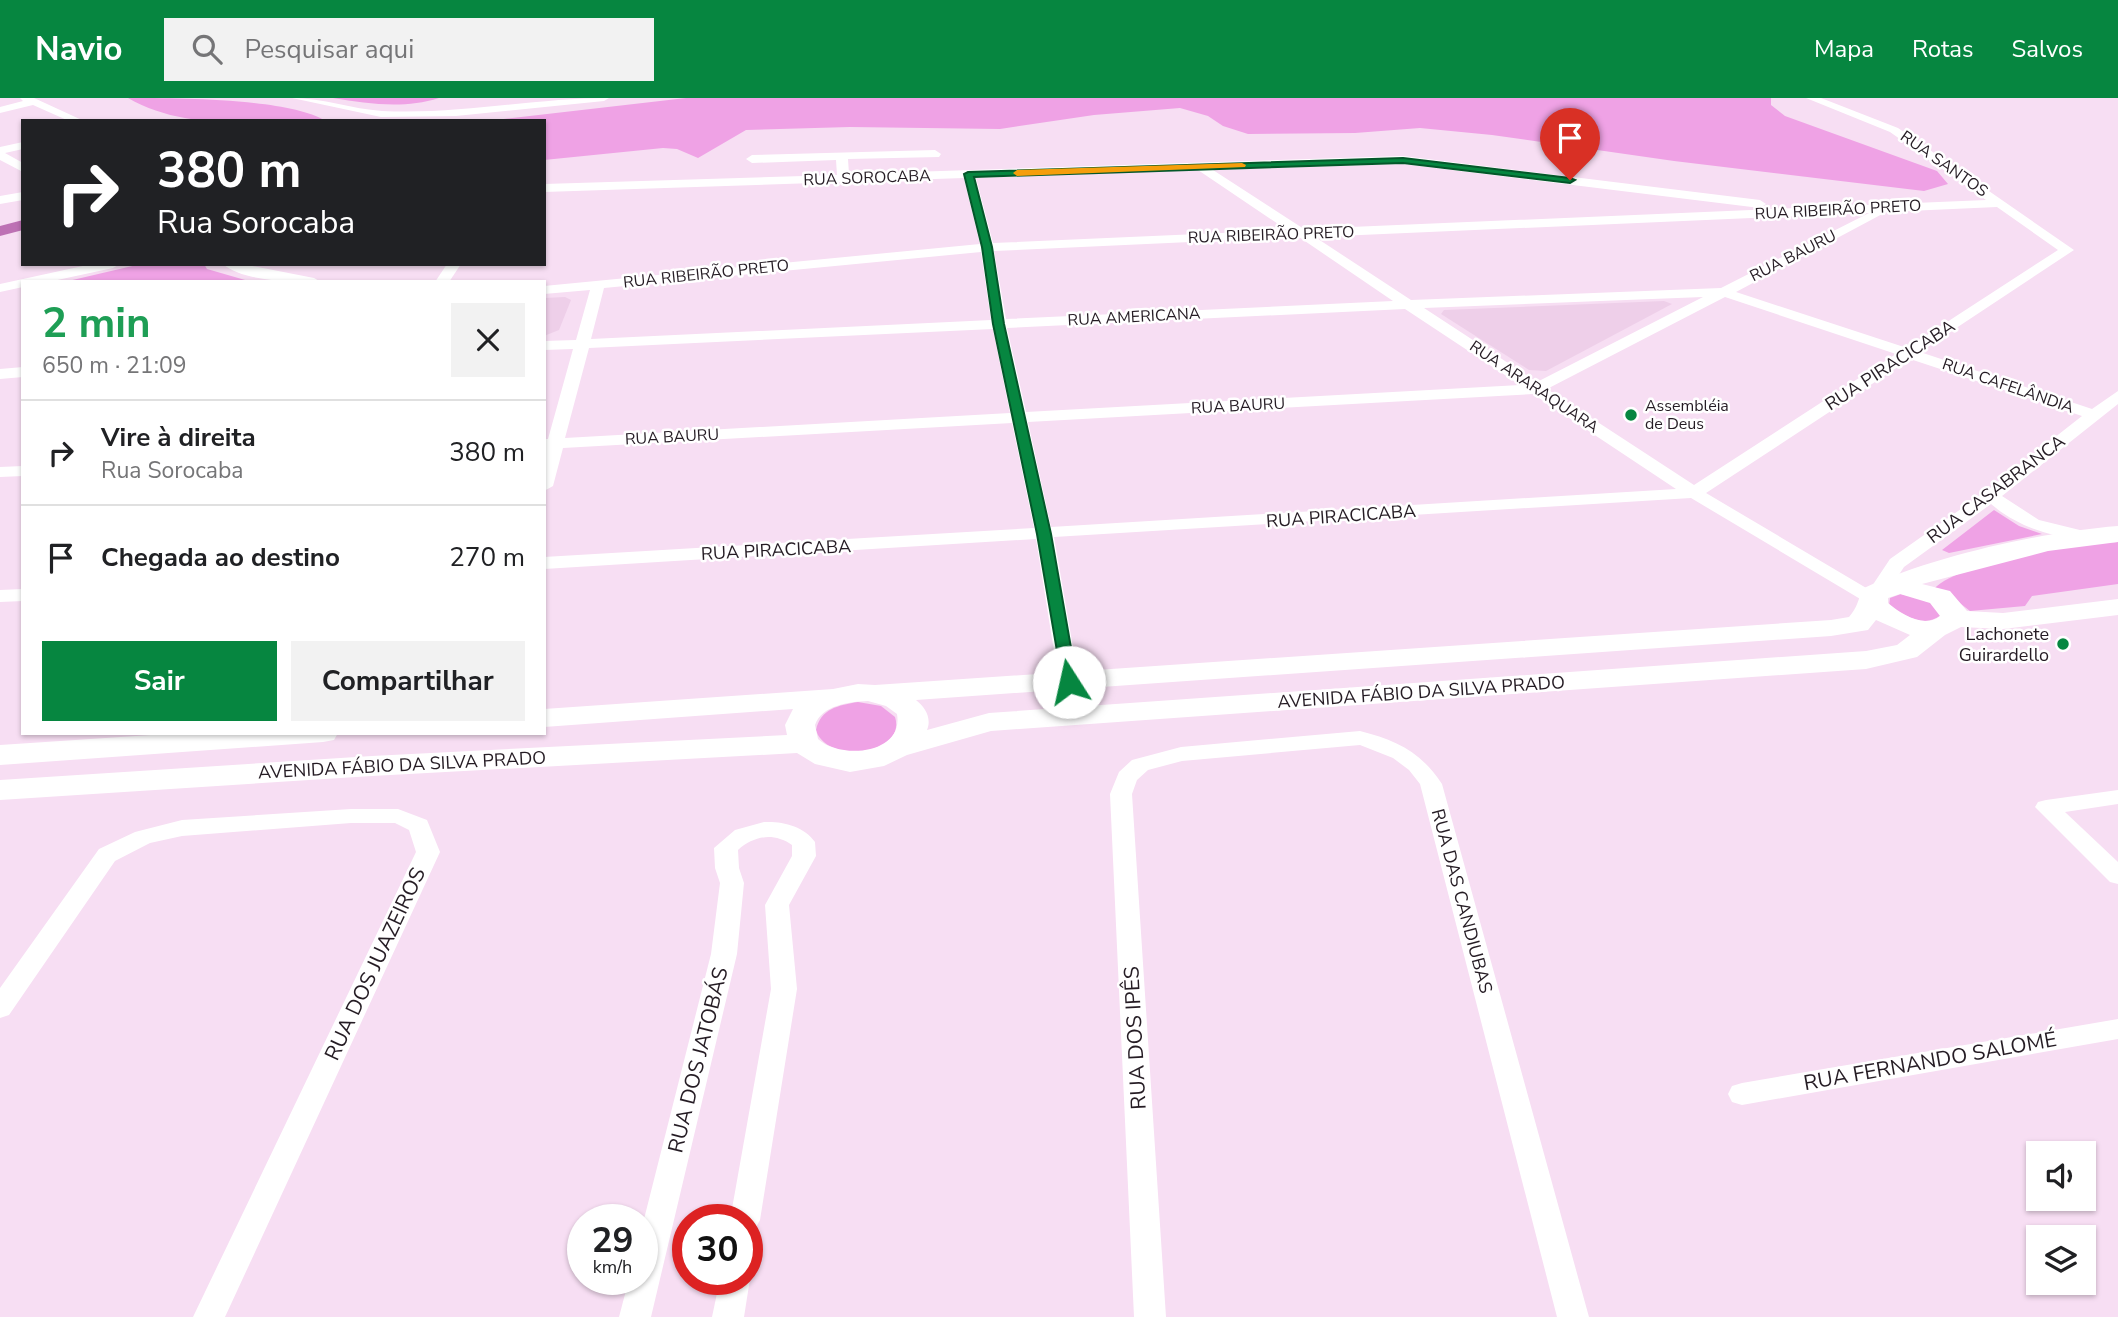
<!DOCTYPE html>
<html lang="pt">
<meta charset="utf-8">
<style>
:root{--surface:#fff;--page:#f2f2f2;--text:#202124;--muted:#757577;--line:#e0e0e0;--accent:#068640}
body{margin:0;font-family:"Nunito Sans",sans-serif;background:var(--page);color:var(--text);height:100vh;display:flex;flex-direction:column;font-size:26px;white-space:nowrap}
*{box-sizing:border-box;margin:0}
p{font-size:23px;color:var(--muted)}
.icon{flex:none;width:38px;height:38px;fill:none;stroke:currentColor;stroke-width:2;stroke-linecap:round;stroke-linejoin:round}
.map{position:relative;flex:1;overflow:hidden}
.drawer{position:absolute;left:21px;top:182px;width:525px;height:455px;display:flex;flex-direction:column;background:var(--surface);border-radius:0px;box-shadow:0 2px 5px #0004}
.drawer>*{flex:none}
.hud{position:absolute;left:21px;top:21px;width:525px;height:147px;border-radius:0px;box-shadow:0 2px 5px #0004;background:#202124;color:#fff;overflow:hidden}
.buttons{position:absolute;left:2026px;top:1043px;display:grid;gap:14px}
.buttons a{display:grid;place-items:center;width:70px;height:70px;border-radius:0px;background:var(--surface);box-shadow:0 2px 5px #0004;font-size:35px}
.speed{position:absolute;left:567px;top:1106px;display:flex;gap:14px;font-size:35px;font-weight:700;text-align:center}
.speed>*{display:grid;place-content:center;width:91px;height:91px;border-radius:50%;background:var(--surface);box-shadow:0 2px 5px #0004;line-height:1}
.speed small{font-size:18px;font-weight:400}
.speed .limit{border:10px solid #d22;background:#fff;color:#111}
.pin{position:absolute;display:grid;place-items:center;width:60px;height:60px;color:#fff;margin:-72px -30px;border-radius:50% 50% 50% 0;rotate:-45deg;box-shadow:0 0 7px #0007}
.pin .icon{rotate:45deg}
.me{position:absolute;width:77px;margin:-38px;rotate:350deg;stroke-linejoin:round;filter:drop-shadow(0 0 5px #0008)}
.turn{display:flex;align-items:center;gap:24px;height:147px;padding:0 21px;font-size:32px}
.turn .icon{width:91px;height:91px;stroke-width:2.5}
.turn b{display:block;font-size:49px;line-height:60px}
.round{display:grid;place-items:center;flex:none;width:74px;height:74px;border-radius:0px;background:var(--page)}
.head{display:flex;align-items:center;justify-content:space-between;height:119px;padding:0 21px}
h1{font-size:42px;font-weight:700;line-height:52px;color:#1e9e55}
.cta{display:flex;gap:14px;margin-top:auto;padding:14px 21px}
.cta a{flex:1;height:80px;border-radius:0px;background:var(--accent);color:#fff;font-size:28px;font-weight:700;line-height:80px;text-align:center}
.cta a+a{background:var(--page);color:var(--text)}
ul{padding:0;list-style:none}
li{display:flex;align-items:center;gap:21px;height:105px;padding:0 21px;border-top:2px solid var(--line)}
li div{flex:1}
li b{display:block;font-size:26px}
li em{font-style:normal}
header{display:flex;align-items:center;gap:42px;box-sizing:border-box;height:98px;padding:0 35px;background:var(--accent);color:#fff}
header strong{font-size:33px}
nav{display:flex;gap:38px;margin-inline-start:auto;font-size:24px}
.search{width:490px;height:63px;background:var(--page);display:flex;align-items:center;gap:18px;box-sizing:border-box;padding:0 24px;border-radius:0px;color:var(--muted);font-size:26px}
.map>svg:first-child{display:block}
</style>
<header>
<strong>Navio</strong>
<div class="search"><svg class="icon" aria-label="search" viewBox="0 0 24 24"><circle cx="10" cy="10" r="6"/><path d="M15 15l6 6"/></svg>Pesquisar aqui</div>
<nav><a>Mapa</a><a>Rotas</a><a>Salvos</a></nav>
</header>
<div class="map">
<svg width="2118" height="1219" viewBox="0 0 2118 1219">
<rect width="100%" height="100%" fill="#f7def3"/>
<!-- built -->
<g fill="#eecfe9">
<polygon points="565,199 571,202 559,232 544,238 544,200"/>
<polygon points="1664,203 1672,206 1546,273 1529,272 1441,216 1444,212"/>
</g>
<!-- green -->
<g fill="#efa2e5">
<path d="M128,0C177,0 289,0 326,23C260,23 187,34 128,0Z"/>
<path d="M333,0H439C404,11 369,6 333,0Z"/>
<polygon points="686,0 1771,0 1771,7 1785,18 1937,73 1948,86 1924,93 1674,63 1492,37 1420,30 1355,35 1248,36 1223,28 1208,18 1180,10 1094,17 1000,31 850,29 746,32 698,60 677,51 663,50 544,62 544,23 486,23"/>
<polygon points="141,166 204,166 207,171 252,184 64,184"/>
<polygon points="1994,412 2019,428 2042,436 1949,455 1942,452"/>
<path d="M2118,444V486L2032,498L2025,508L1970,513L1952,499L1934,491C1958,464 2080,445 2118,444Z"/>
<path d="M1901,496L1933,504L1941,517C1923,531 1905,517 1889,508L1890,500Z"/>
<path d="M858,604L881,608L895,619C907,657 826,667 816,632C820,611 839,607 858,604Z"/>
</g>
<g fill="none" stroke-linecap="round" stroke-linejoin="round">
<!-- canal -->
<polygon fill="#bd71b4" fill-rule="evenodd" points="23,122 23,132 0,138 0,128"/>
<!-- minor -->
<g fill="#fff" fill-rule="evenodd">
<polygon points="20,0 34,0 84,23 69,23 33,7 0,15 0,9 23,3"/>
<path d="M292,0C323,0 352,11 382,13C458,17 534,0 609,0L604,3L456,18L381,19Z"/>
<path d="M1806,0H1821L1898,30L2074,152L1920,254L2092,311L2118,293V306L2002,398L2039,422L2088,434L2091,438L2088,442L2082,443C2048,437 2018,429 1991,406L1904,469L1887,495H1874L1882,502L1872,508L1691,400L1054,439L1079,584L1076,588H1062L1059,584L1036,441L544,471V459L1034,430L1012,325L563,350L553,388L544,393V341H548L573,251L544,252V243L576,242L590,192L544,196V188L980,146L964,80L544,94V86L837,77L836,62L752,65L746,61L752,57L935,52L941,56L939,59L848,61L849,76L1403,58L1760,102L1766,106L1760,110L1403,66L1213,72L1304,131L1986,102L1890,34ZM1198,72L1287,132L993,145L976,80ZM1997,109L2058,152L1907,250L1736,194L1886,114ZM1869,115L1721,190L1411,202L1315,139ZM1299,139L1393,203L1006,221L994,153ZM981,154L991,222L591,241L604,190ZM1703,199L1537,284L1424,210ZM1725,199L1896,256L1694,387L1547,291ZM1405,211L1520,287L1026,314L1007,230ZM993,231L1010,315L565,340L589,250ZM1910,261L2082,318L1985,394L1890,461L1870,491L1873,494L1706,395ZM1533,296L1676,391L1051,429L1028,324Z"/>
<polygon points="23,44 23,51 5,55 23,65 23,74 0,62 0,49"/>
<polygon points="23,94 23,102 0,106 0,98"/>
<polygon points="92,166 120,166 113,170 48,184 23,184 23,189 0,194 0,186"/>
<path d="M223,166H242L314,180L321,184C295,184 243,184 223,166Z"/>
<polygon points="447,166 461,166 449,184 435,184"/>
<polygon points="23,269 23,279 0,281 0,271"/>
<polygon points="23,368 23,378 0,379 0,369"/>
<polygon points="23,491 23,503 0,504 0,492"/>
<path d="M1360,633C1396,642 1421,654 1442,686L1589,1219H1557L1420,686L1409,672L1393,660L1360,647L1182,663L1148,672L1137,682L1132,696L1166,1219H1134L1110,696L1119,674L1132,662L1181,649Z"/>
<polygon points="2118,692 2118,706 2065,714 2118,764 2118,786 2110,784 2035,709 2038,704 2046,702"/>
<polygon points="351,711 398,711 427,722 440,754 225,1219 193,1219 416,754 409,732 395,725 351,725 182,738 150,745 115,763 9,917 0,920 0,890 99,751 135,734 182,722"/>
<path d="M764,724C782,723 804,728 815,744L816,758L789,807L797,891L760,1122L755,1131L747,1134V1122H730L771,891L765,807L792,758V747C773,734 754,738 738,752L739,770L744,785L737,856L651,1219H619L629,1181H642V1129L711,856L720,785L715,770L714,750L735,732Z"/>
<polygon points="2118,921 2118,941 1742,1007 1732,1004 1728,996 1732,988 1742,985"/>
<polygon points="747,1175 750,1181 744,1219 712,1219 720,1181 747,1181"/>
</g>
<!-- secondary -->
<g fill="#fff" fill-rule="evenodd">
<path d="M2118,428V444L2048,453L1922,486L1950,493L1967,513L2003,515L2118,501V517L2003,531L1961,529L1945,537L1917,559L1866,571L991,633L907,657L884,668L850,674L815,666L797,655L372,678L0,702V682L372,658L787,637L785,627L793,611L544,629V611L833,591L858,586L875,587L1831,522L1849,519C1860,506 1857,501 1864,490C1934,458 2041,434 2118,428ZM1900,496L1930,505L1940,518C1925,531 1901,516 1888,505V500ZM1876,522L1910,537L1897,547L1866,553L989,615L927,632C932,620 925,609 916,602L1831,538L1868,532ZM868,603L886,608L897,616C904,656 841,662 818,641L815,627C822,607 849,604 868,603Z"/>
<polygon points="181,635 338,635 334,642 323,644 0,667 0,647"/>
</g>
</g>
<!-- route -->
<polygon fill="#068640" stroke="#04572a" stroke-width="2" points="1403,60 1570,80 1575,82 1570,85 1403,65 974,79 992,149 1004,226 1051,436 1077,584 1074,588 1063,588 1037,436 993,226 982,149 964,76 968,74"/>
<!-- slow -->
<polygon fill="#f59e0b" points="1242,65 1246,67 1245,69 1017,78 1013,75 1017,72"/>
<!-- markers -->
<g fill="#068640" stroke="#fff" stroke-width="2.5">
<circle cx="1631" cy="317" r="7"/>
<circle cx="2063" cy="546" r="7"/>
</g>
<g text-anchor="middle" dominant-baseline="central" stroke-width="5" stroke-linejoin="round" paint-order="stroke">
<!-- far-street labels -->
<g font-size="16" fill="#251c24" stroke="#fff">
<text transform="translate(1944 66) rotate(35)">RUA SANTOS</text>
<text transform="translate(867 80) rotate(-2)">RUA SOROCABA</text>
<text transform="translate(1838 112) rotate(-3)">RUA RIBEIRÃO PRETO</text>
<text transform="translate(1271 137) rotate(-2)">RUA RIBEIRÃO PRETO</text>
<text transform="translate(1793 158) rotate(-27)">RUA BAURU</text>
<text transform="translate(706 176) rotate(-6)">RUA RIBEIRÃO PRETO</text>
<text transform="translate(1134 219) rotate(-3)">RUA AMERICANA</text>
<text transform="translate(2008 288) rotate(19)">RUA CAFELÂNDIA</text>
<text transform="translate(1534 289) rotate(34)">RUA ARARAQUARA</text>
<text transform="translate(1238 308) rotate(-3)">RUA BAURU</text>
<text transform="translate(672 339) rotate(-3)">RUA BAURU</text>
</g>
<!-- far-poi labels -->
<g font-size="16" fill="#251c24" stroke="#fff" text-anchor="start">
<text x="1645" y="308">Assembléia<tspan x="1645" dy="18">de Deus</tspan></text>
</g>
<!-- street labels -->
<g font-size="18" fill="#251c24" stroke="#fff">
<text transform="translate(1890 267) rotate(-33)">RUA PIRACICABA</text>
<text transform="translate(1996 391) rotate(-37)">RUA CASABRANCA</text>
<text transform="translate(1341 418) rotate(-4)">RUA PIRACICABA</text>
<text transform="translate(776 452) rotate(-3)">RUA PIRACICABA</text>
<text transform="translate(1421 594) rotate(-4)">AVENIDA FÁBIO DA SILVA PRADO</text>
<text transform="translate(402 667) rotate(-3)">AVENIDA FÁBIO DA SILVA PRADO</text>
<text transform="translate(1462 803) rotate(75)">RUA DAS CANDIUBAS</text>
</g>
<!-- poi labels -->
<g font-size="18" fill="#251c24" stroke="#fff" text-anchor="end">
<text x="2049" y="536">Lachonete<tspan x="2049" dy="21">Guirardello</tspan></text>
</g>
<!-- near-street labels -->
<g font-size="21" fill="#251c24" stroke="#fff">
<text transform="translate(375 866) rotate(-65)">RUA DOS JUAZEIROS</text>
<text transform="translate(1135 940) rotate(-93)">RUA DOS IPÊS</text>
<text transform="translate(698 962) rotate(-76)">RUA DOS JATOBÁS</text>
<text transform="translate(1930 963) rotate(-10)">RUA FERNANDO SALOMÉ</text>
</g>
</g>
</svg>
<div class="buttons">
<a><svg class="icon" aria-label="sound" viewBox="0 0 24 24"><path d="M4 9h4l5-4v14l-5-4H4zM17 9q2 3 0 6"/></svg></a>
<a><svg class="icon" aria-label="layers" viewBox="0 0 24 24"><path d="M12 4l9 5-9 5-9-5zM3 14l9 5 9-5"/></svg></a>
</div>
<div class="speed"><div>29<small>km/h</small></div><div class="limit">30</div></div>
<div class="pin" style="left:1570px;top:82px;background:#d93025"><svg class="icon" aria-label="arrive" viewBox="0 0 24 24"><path d="M6 21V4h12l-3 4 3 4H6"/></svg></div>
<svg class="me" style="left:1069px;top:584px" viewBox="-20 -20 40 40"><circle r="19" fill="#fff"/><path d="M0-13L10 11 0 6-10 11z" fill="#068640"/></svg>
<div class="hud">
<div class="turn"><svg class="icon" aria-label="right" viewBox="0 0 24 24"><path d="M7 20v-9h11M14 6l5 5-5 5"/></svg><div><b>380 m</b>Rua Sorocaba</div></div>
</div>
<section class="drawer">
<div class="head"><div><h1>2 min</h1><p>650 m · 21:09</p></div><a class="round"><svg class="icon" aria-label="close" viewBox="0 0 24 24"><path d="M6 6l12 12M18 6L6 18"/></svg></a></div>
<ul>
<li><svg class="icon" aria-label="right" viewBox="0 0 24 24"><path d="M7 20v-9h11M14 6l5 5-5 5"/></svg><div><b>Vire à direita</b><p>Rua Sorocaba</p></div><em>380 m</em></li>
<li><svg class="icon" aria-label="arrive" viewBox="0 0 24 24"><path d="M6 21V4h12l-3 4 3 4H6"/></svg><div><b>Chegada ao destino</b></div><em>270 m</em></li>
</ul>
<div class="cta"><a>Sair</a><a>Compartilhar</a></div>
</section>
</div>
